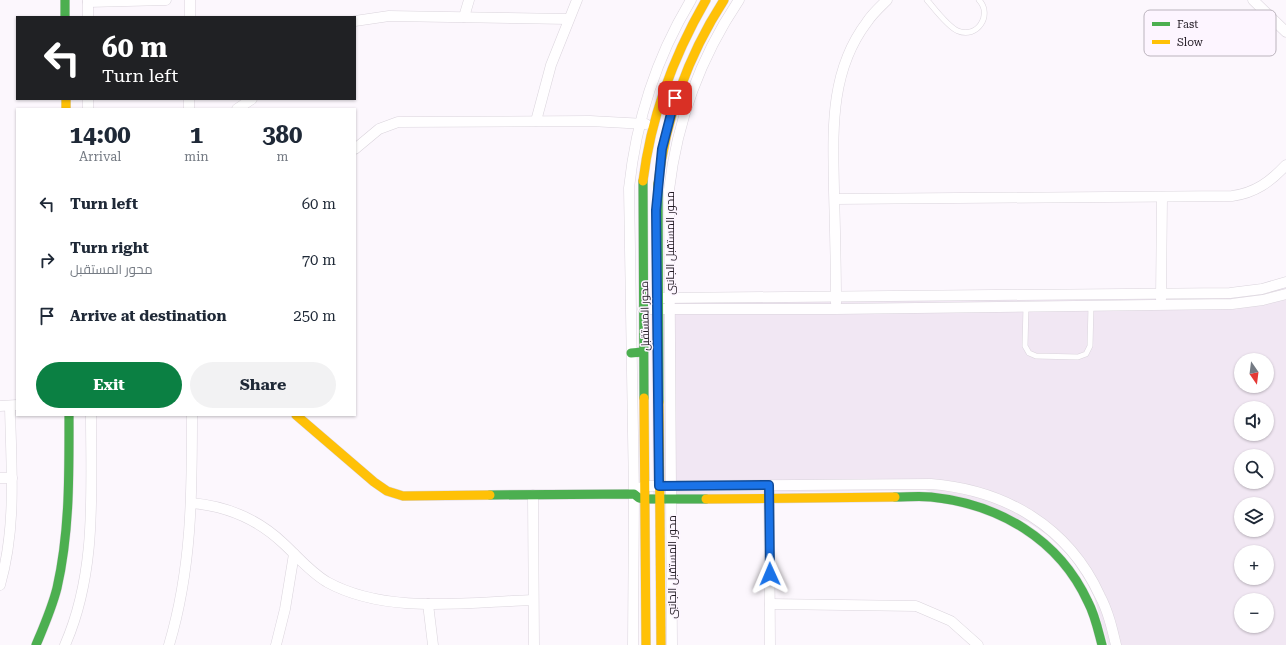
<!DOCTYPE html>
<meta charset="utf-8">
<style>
:root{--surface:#fff;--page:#f2f2f3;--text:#1f2937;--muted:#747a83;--accent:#0b8043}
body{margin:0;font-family:"Roboto Serif",Cairo,serif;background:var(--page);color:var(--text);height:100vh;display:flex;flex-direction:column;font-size:15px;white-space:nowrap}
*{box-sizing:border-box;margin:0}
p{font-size:13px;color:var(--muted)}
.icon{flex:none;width:22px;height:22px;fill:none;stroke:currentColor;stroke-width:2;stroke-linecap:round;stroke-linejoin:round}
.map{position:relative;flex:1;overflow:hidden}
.sheet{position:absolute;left:16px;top:108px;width:340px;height:308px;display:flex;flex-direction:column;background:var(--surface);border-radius:0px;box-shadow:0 1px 3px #0004}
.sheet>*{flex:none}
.guide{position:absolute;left:16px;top:16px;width:340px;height:84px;border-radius:0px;box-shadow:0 1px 3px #0004;background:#202124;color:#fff;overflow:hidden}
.needle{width:26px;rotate:166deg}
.fabs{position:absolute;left:1234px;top:353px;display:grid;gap:8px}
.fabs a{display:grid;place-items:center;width:40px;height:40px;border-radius:50%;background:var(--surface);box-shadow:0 1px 3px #0004;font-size:20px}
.pin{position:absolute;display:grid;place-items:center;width:34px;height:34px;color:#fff;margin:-17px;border-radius:8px;box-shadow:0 2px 6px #0006}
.me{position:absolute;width:44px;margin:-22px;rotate:359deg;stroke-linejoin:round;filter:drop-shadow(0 0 3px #0008)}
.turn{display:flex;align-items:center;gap:14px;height:84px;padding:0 20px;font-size:18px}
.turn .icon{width:52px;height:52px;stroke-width:2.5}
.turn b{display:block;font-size:28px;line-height:34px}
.eta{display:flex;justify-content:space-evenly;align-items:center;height:68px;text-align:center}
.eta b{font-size:24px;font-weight:700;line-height:28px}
.action{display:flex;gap:8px;margin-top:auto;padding:8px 20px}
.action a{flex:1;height:46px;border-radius:24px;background:var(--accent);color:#fff;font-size:16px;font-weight:700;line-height:46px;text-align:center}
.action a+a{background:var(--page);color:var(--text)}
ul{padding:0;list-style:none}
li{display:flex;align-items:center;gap:12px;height:56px;padding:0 20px}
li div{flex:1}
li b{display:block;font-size:15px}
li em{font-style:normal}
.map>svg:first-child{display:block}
</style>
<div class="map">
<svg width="1286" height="645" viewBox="0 0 1286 645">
<rect width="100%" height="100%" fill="#fcf7fd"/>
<!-- built -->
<path fill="#f1e7f3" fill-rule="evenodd" d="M1286,287V645H1108L1094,597L1087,583L1070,557L1047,535L1028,522L925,490L653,495L651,303L1226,298L1259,295ZM1241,360H1267V386H1241ZM1241,408H1267V434H1241ZM1241,456H1267V482H1241ZM1241,504H1267V530H1241ZM1241,552H1267V578H1241ZM1241,600H1267V626H1241Z"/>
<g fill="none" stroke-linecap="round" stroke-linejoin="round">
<defs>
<g id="lane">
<path d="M927,0C934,8 948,27 958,31C977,39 993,15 979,0"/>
<polyline points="1026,306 1025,346 1029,353 1036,356 1078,357 1086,354 1090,346 1091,306"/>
</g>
<g id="street">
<polyline points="88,0 88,17"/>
<polyline points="1253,0 1286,32"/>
<polyline points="88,2 166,0"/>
<polyline points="190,17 190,0"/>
<polyline points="464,17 469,0"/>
<polyline points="355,21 389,16 568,19"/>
<polyline points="88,99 88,109"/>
<polyline points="189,109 189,99"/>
<polyline points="237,109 252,99"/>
<polyline points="536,121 551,65 577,0"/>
<polyline points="355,149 379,129 398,122 590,121 646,124"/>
<path d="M835,199L1232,196C1255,193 1270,182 1286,165"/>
<polyline points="663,298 1230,293 1262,289 1286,282"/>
<polyline points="1161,299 1162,197"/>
<path d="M836,303C836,266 835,228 834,191C833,132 829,72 867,22C872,14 880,7 887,0"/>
<polyline points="643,309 836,309 1232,304 1263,300 1286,294"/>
<polyline points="0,406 17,405"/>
<polyline points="0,478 12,478"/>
<path d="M639,488L645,486L931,484C1005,490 1068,526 1100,596C1108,611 1112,628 1116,645"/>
<polyline points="769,491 770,645"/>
<polyline points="533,495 534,645"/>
<path d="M191,503C227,506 258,519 284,544C298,557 310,572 327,582C387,615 467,602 533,600"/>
<path d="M0,585C17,526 11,466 10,406"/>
<polyline points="428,604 433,645"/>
<polyline points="770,604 916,606 951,621 978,645"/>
<path d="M65,645C97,572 91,493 91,415"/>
<path d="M169,645C192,568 192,494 192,415"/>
<polyline points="276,645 285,609 294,554"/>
<path d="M633,645L634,494L629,188C636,121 656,58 691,0"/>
<path d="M672,645L669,190C677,121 700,58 739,0"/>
</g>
<g id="fast">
<polyline points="65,0 65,17"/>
<polyline points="643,181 644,398"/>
<polyline points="658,184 659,402"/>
<polyline points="631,353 643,352"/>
<polyline points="490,495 634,494 639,498 645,499 706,499"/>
<path d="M895,497C907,497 920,496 931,497C999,504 1059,539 1088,602C1095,615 1098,630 1102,645"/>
<path d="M36,645C44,626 52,608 57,588C70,531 69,473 69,415"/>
</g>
<g id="slow">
<polyline points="66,99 66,109"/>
<path d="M643,181C651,116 673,57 706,0"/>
<path d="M658,184C666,117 687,57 724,0"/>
<polyline points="644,398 646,645"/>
<polyline points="659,402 661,645"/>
<polyline points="296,415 374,482 387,491 403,496 490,495"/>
<polyline points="706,499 895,497"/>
</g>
</defs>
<!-- lane casing -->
<use href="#lane" stroke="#dad4dc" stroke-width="6"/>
<!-- street casing -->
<use href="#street" stroke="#dad4dc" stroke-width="11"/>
<!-- fast casing -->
<use href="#fast" stroke="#dad4dc" stroke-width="10"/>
<!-- slow casing -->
<use href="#slow" stroke="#dad4dc" stroke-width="10"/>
<!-- lane -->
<use href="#lane" stroke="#fffeff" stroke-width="5"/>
<!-- street -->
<use href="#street" stroke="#fffeff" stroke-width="10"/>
<!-- fast -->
<use href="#fast" stroke="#4caf50" stroke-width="9"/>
<!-- slow -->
<use href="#slow" stroke="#ffc107" stroke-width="9"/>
</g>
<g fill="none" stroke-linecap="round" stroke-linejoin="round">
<defs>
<polyline id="route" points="675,98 662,149 656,210 659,486 769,485 770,574"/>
</defs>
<!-- route casing -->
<use href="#route" stroke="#114b97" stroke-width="10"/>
<!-- route -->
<use href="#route" stroke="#1a73e8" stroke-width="7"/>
</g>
<g text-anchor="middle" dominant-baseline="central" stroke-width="3" stroke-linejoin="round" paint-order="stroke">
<!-- street labels -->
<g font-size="11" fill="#221b24" stroke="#fdf5ff">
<text transform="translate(670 243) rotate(-90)">محور المستقبل الجانبى</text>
<text transform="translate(645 316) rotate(-91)">محور المستقبل</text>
<text transform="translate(672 567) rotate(-90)">محور المستقبل الجانبى</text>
</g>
</g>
<!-- legend -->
<rect x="1144" y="10" width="132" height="46" rx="6" fill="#fdf5ff" stroke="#bbb4bd" stroke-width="1"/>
<rect x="1152" y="22" width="18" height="4" fill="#4caf50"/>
<rect x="1152" y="40" width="18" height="4" fill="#ffc107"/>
<g font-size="11" fill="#221b24">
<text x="1177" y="28">Fast</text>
<text x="1177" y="46">Slow</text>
</g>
</svg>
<div class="fabs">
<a><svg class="needle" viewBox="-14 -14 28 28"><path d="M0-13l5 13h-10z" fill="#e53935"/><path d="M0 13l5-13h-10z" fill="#747a83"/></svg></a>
<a><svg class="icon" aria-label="sound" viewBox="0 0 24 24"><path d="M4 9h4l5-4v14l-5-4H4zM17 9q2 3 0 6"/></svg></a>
<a><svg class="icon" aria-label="search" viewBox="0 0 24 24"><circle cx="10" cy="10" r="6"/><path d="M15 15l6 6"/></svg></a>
<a><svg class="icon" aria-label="layers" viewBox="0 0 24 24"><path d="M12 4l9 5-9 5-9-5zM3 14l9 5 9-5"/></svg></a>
<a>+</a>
<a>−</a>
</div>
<div class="pin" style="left:675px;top:98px;background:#d93025"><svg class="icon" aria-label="arrive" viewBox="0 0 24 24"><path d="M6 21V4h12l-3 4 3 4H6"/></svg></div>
<svg class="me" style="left:770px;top:574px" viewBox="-20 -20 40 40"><path d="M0-17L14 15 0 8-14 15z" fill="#1a73e8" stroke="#fff" stroke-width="4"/></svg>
<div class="guide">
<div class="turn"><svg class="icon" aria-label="left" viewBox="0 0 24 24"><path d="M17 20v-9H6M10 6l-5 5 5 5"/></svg><div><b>60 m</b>Turn left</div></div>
</div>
<section class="sheet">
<div class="eta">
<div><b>14:00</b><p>Arrival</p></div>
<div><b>1</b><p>min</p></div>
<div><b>380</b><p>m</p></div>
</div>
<ul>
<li><svg class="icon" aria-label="left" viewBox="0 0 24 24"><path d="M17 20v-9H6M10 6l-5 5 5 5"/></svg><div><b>Turn left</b></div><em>60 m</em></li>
<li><svg class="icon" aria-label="right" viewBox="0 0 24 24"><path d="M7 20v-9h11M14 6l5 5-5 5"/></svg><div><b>Turn right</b><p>محور المستقبل</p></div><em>70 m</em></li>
<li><svg class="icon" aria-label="arrive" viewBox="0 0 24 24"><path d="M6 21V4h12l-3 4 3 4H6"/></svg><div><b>Arrive at destination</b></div><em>250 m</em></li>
</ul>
<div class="action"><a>Exit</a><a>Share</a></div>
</section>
</div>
